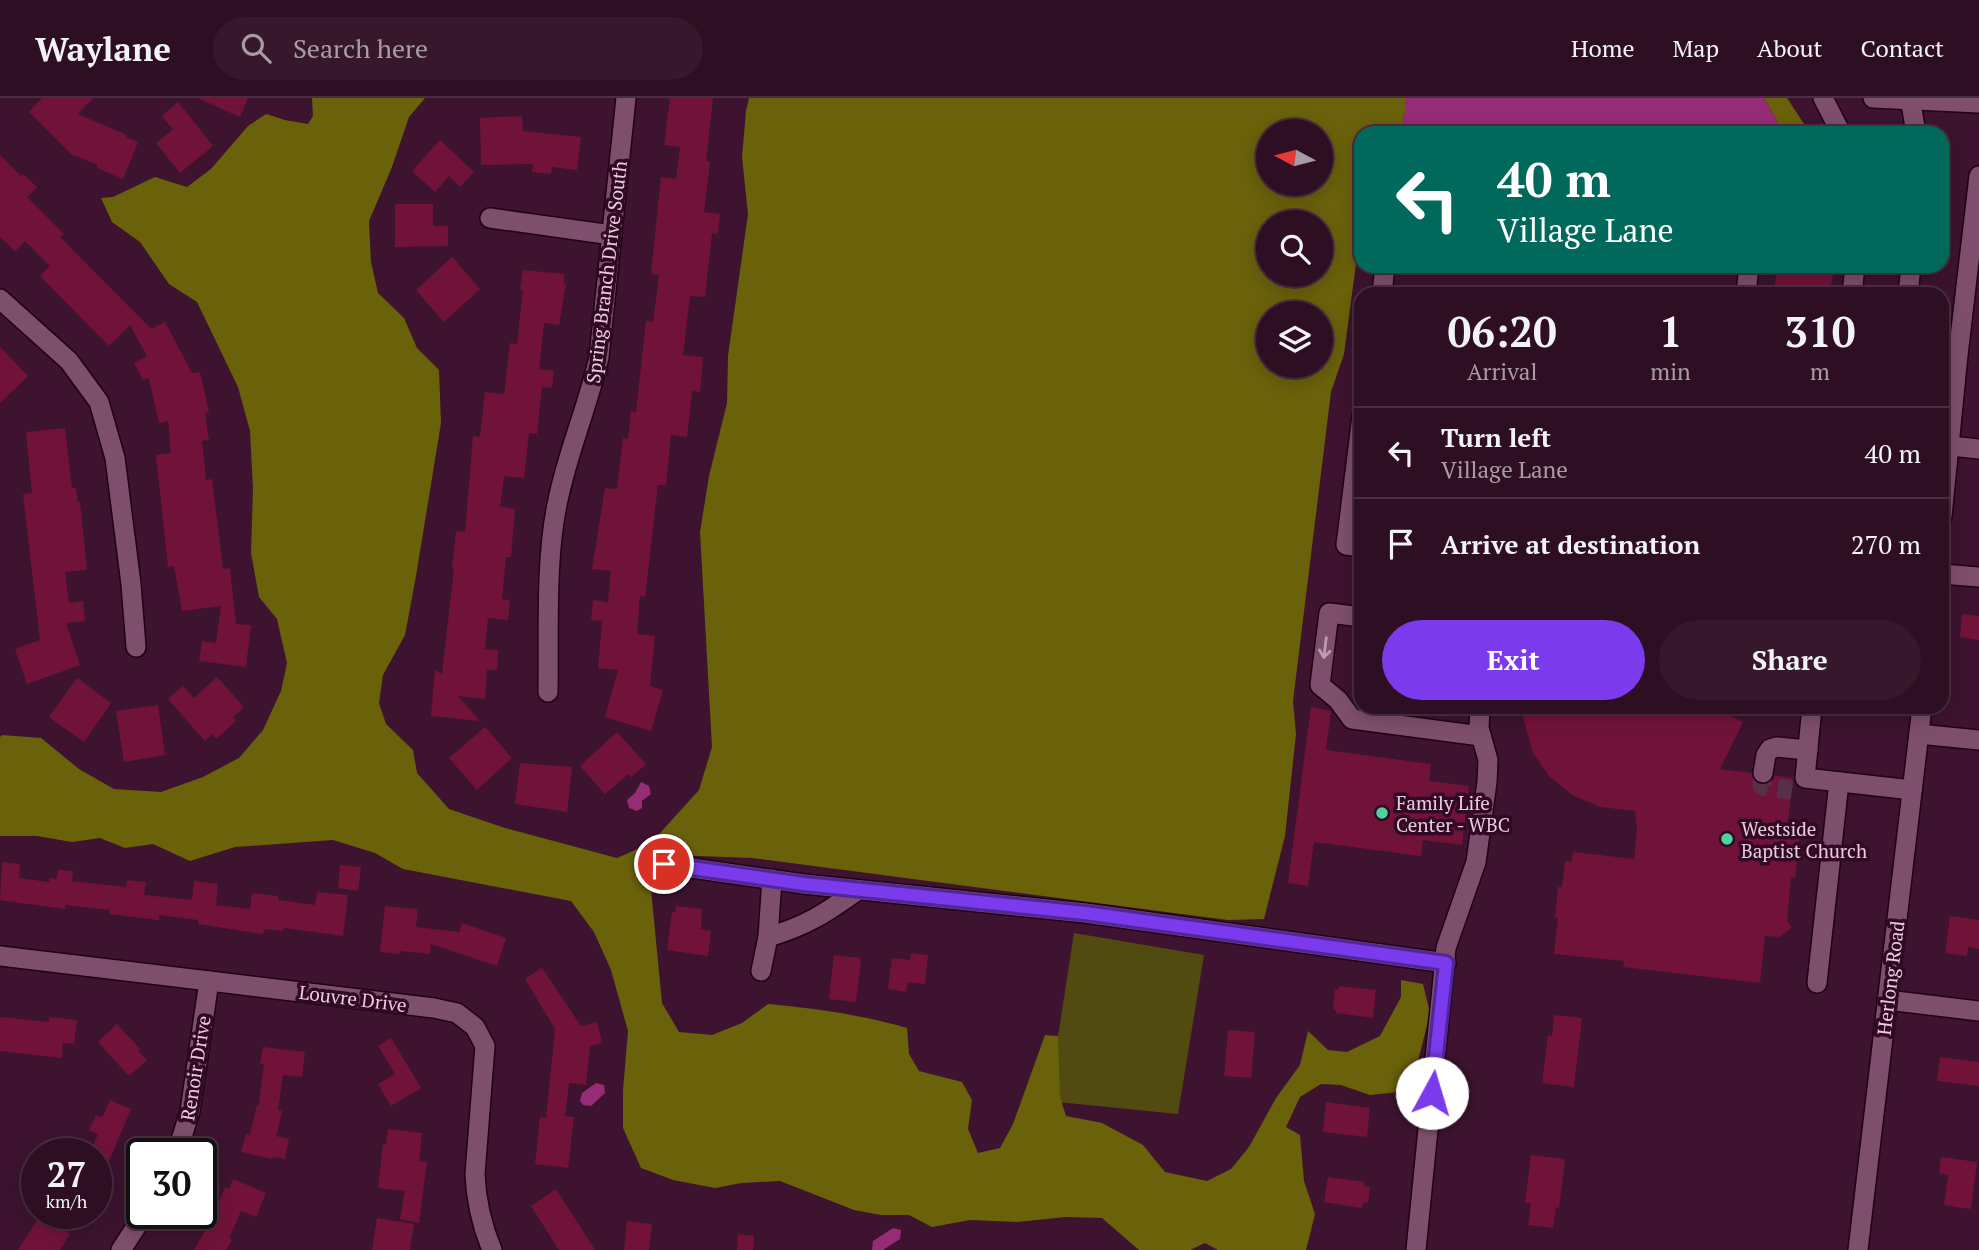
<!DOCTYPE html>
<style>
:root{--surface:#2e0e23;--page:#36172b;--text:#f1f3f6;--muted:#a79ca6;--line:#492e41;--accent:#7c3aed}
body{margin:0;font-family:"PT Serif",serif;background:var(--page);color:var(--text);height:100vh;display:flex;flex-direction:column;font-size:26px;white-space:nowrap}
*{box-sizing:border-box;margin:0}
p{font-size:23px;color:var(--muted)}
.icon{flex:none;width:38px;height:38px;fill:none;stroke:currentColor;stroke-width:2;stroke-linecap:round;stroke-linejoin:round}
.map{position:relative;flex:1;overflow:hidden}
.drawer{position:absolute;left:1354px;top:189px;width:595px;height:427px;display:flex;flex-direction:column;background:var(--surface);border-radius:21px;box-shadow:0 4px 18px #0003,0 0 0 2px var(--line)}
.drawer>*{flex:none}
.top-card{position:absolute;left:1354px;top:28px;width:595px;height:147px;border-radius:21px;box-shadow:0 4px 18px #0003,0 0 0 2px var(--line);background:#00695c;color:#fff;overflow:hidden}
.needle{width:46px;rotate:277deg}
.tools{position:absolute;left:1256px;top:21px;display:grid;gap:14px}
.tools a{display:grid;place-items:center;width:77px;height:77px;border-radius:50%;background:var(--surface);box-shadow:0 4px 18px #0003,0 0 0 2px var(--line);font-size:35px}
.speed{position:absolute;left:21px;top:1040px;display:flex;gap:14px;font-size:35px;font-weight:700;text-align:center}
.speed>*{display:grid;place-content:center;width:91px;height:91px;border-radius:50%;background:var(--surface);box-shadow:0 4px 18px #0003,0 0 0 2px var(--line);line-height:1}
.speed small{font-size:18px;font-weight:400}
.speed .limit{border:4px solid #111;border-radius:10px;background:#fff;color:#111}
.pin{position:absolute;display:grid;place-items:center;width:60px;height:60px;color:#fff;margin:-30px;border:4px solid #fff;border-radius:50%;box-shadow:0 2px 7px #0007}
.me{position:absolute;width:77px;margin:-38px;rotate:6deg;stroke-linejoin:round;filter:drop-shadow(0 0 5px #0008)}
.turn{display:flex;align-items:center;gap:24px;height:147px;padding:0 28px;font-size:32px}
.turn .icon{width:91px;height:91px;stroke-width:2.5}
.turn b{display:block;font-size:49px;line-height:60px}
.eta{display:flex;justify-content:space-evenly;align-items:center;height:119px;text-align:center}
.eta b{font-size:42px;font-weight:700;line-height:49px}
.primary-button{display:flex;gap:14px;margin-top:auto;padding:14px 28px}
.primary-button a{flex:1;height:80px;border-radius:42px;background:var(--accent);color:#fff;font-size:28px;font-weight:700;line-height:80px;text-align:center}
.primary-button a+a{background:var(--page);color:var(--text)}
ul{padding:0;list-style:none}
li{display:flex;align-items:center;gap:21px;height:91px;padding:0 28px;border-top:2px solid var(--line)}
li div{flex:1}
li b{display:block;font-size:26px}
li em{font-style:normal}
header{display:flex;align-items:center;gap:42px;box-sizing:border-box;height:98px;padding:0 35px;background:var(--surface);border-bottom:2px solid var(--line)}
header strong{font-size:33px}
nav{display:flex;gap:38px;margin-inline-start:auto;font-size:24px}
.search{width:490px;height:63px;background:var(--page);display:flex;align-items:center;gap:18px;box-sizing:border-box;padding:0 24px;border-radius:38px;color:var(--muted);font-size:26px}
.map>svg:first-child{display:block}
</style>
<header>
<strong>Waylane</strong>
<div class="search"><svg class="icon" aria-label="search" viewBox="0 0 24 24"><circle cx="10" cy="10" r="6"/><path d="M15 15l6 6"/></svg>Search here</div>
<nav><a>Home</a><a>Map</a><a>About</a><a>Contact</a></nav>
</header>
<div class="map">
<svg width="1979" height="1152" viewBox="0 0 1979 1152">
<rect width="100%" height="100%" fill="#3d132f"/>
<!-- green -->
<polygon fill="#514b11" points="1074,835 1204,857 1178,1016 1048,1003"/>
<!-- forest -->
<g fill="#6a610b" fill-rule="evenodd">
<path d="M312,0H425L409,19L392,69L369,123L371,164L378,195L404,220L417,250L439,272L441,325L416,478L405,537L383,577L379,605L386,626L413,652L417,675L449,711L505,730L617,760L651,745L699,692L712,649L700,434L709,378L727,305L728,258L748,116L742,59L746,13L749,0H1405V14L1400,35H1362L1361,128L1344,256L1331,294L1293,603L1296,636L1285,738L1264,821L1228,822L752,760L672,757L654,763L651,791L662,905L679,934L712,937L742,925L768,906C815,910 862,917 907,930L909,956L919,973L962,984L972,1002L968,1031L978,1055L1000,1050L1013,1026L1045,937L1058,938L1060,999L1066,1018L1102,1025L1143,1047L1165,1074L1207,1083L1231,1071L1249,1049L1276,1000L1300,967L1308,933L1328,952L1347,954L1380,938L1401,899V882L1423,886L1430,915L1418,963L1398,994L1370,997L1341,987L1321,986L1300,999L1286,1029L1300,1037L1304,1083L1315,1116L1306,1152H1218L1205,1145L1190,1152H1139L1102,1120L1066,1119L1017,1124L970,1122L932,1129L909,1117H881L854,1112L780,1083L741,1085L715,1090L673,1082L641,1070L623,1030V992L628,933L611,872L594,834L571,803L403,771L375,755L333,742L235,749L190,763L153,746L125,750L100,740L72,744L37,738H0V639L2,637L41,640L79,671L114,691L161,694L203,679L239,660L263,632L281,593L287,565L277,521L259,499L251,455L253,391L250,333L238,289L197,204L169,186L140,144L112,124L101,100L113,99L155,79L187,89L211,71L248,28L266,16L285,22L308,26L313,18ZM1269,33H1321V86H1269ZM1269,124H1321V177H1269ZM1269,215H1321V268H1269Z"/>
<polygon points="1764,0 1787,0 1810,35 1784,35"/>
</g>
<!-- water -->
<g fill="#962b76">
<polygon points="1405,0 1764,0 1784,35 1400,35 1405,14"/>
<polygon points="641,684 649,688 651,696 642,703 642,710 637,713 629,710 627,702 635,695"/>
<polygon points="596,985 604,987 605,995 591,1008 583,1007 580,1003 582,995"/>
<polygon points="893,1130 901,1132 900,1141 883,1152 872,1152 873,1143"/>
</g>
<!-- building -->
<g fill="#711339">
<polygon points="42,0 93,0 78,16 127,37 126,39 138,44 123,81 97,70 98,67 71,56 29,14"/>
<polygon points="197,0 248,0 240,19"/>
<polygon points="670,0 713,0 706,63 710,64 704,114 720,116 718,136 712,135 705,199 690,198 683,257 703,259 700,294 692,293 687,339 671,337 666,387 658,387 645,499 640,498 637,536 655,538 650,588 663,592 651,633 605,619 618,572 598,570 602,523 591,522 593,502 608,504 611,473 592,471 605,390 617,391 623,340 628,341 631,313 636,314 646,223 653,224 659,177 651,176 661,79 676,81 680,49 664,47"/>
<polygon points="178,4 213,48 180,75 156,45 173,32 162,18"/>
<polygon points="522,18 523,33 581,39 577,72 552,69 551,76 532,74 533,66 481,67 480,20"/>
<polygon points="440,42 474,74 460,89 449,78 435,94 412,73"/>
<polygon points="0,57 21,78 23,76 37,89 27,99 64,136 60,139 151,231 165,224 192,275 200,274 209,314 205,315 209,342 202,343 206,382 212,381 223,471 230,470 236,526 251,527 246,569 199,563 202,543 216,545 221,508 182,513 174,468 168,469 156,357 171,355 168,323 159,325 149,280 143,282 134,265 147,258 130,227 109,248 40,178 50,168 25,143 15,153 0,139"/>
<polygon points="395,106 433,106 433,128 448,128 448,148 395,149"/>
<polygon points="452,159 480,191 444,224 416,192"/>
<polygon points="1778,168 1833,177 1829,196 1773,196"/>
<polygon points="523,172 564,176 564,186 566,186 559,227 544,225 539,271 554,273 552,290 542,289 537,336 529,335 524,380 504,378 500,409 515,411 511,459 506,459 502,501 510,502 508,522 488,520 485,551 498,552 497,572 487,572 485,601 458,598 480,623 431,618 435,572 442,576 454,471 452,471 456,433 465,434 473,338 480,339 485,294 504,296 510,245 517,246 523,192 520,191"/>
<polygon points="0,249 28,278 0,305"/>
<polygon points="65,330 72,390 76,390 78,404 80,404 87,472 65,474 69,505 83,503 85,523 66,525 80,567 27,586 15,551 40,542 23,396 32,395 26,334"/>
<polygon points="1962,516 1979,518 1979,542 1960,539"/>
<polygon points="217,579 244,609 233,619 236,623 216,641 212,636 205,643 168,601 183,588 194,600"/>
<polygon points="77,580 111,605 84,644 49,619"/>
<polygon points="158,607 165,657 124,664 116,613"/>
<polygon points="1311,609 1331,613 1326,652 1431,666 1429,683 1469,688 1462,747 1423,742 1421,758 1314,744 1308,788 1288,785"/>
<polygon points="1520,609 1722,609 1720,613 1743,624 1720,671 1751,675 1755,684 1762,687 1772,683 1775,678 1793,680 1787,731 1800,733 1795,780 1791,780 1787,823 1792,829 1780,839 1765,838 1760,885 1623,869 1624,863 1554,856 1558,820 1555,819 1558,789 1562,789 1565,763 1571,764 1573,754 1634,761 1637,733 1635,713 1600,709 1572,697 1549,678 1533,655"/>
<polygon points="485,629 512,660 477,692 449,660"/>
<polygon points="617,634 646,666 631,679 628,676 605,696 580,668"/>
<polygon points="520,665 572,669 567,714 515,706"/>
<polygon points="2,764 20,766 19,780 49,784 50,780 56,781 58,772 73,773 72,783 126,789 127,782 146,784 144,797 192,802 194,783 218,786 216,807 250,811 252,795 278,798 278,802 315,807 317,794 348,797 343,838 284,830 283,833 264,831 263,836 198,826 198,822 159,817 159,822 109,816 110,812 66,807 65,811 0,802"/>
<polygon points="340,767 361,769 358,793 338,790"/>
<polygon points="385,808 418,811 416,829 459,834 462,825 506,840 497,868 431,846 430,856 400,853 400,856 380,854"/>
<polygon points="676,808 702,811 701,831 711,833 708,858 667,852 672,814 675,815"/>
<polygon points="1950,818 1979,822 1979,851 1968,849 1967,858 1945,855"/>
<polygon points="911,855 928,857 925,886 908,884 906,894 888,891 892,860 910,862"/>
<polygon points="834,857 861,860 856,904 829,901"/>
<polygon points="542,870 581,928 597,924 602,945 590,948 586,987 569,985 565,1018 574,1019 568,1070 535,1066 540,1019 546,1020 555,931 525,881"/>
<polygon points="1339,888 1376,892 1373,920 1336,915 1336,912 1333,911 1335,891 1339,891"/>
<polygon points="1554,917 1582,920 1574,989 1542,985 1548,937 1552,938"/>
<polygon points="0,919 49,924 49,919 77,922 74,946 63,945 62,960 0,953"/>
<polygon points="117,926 140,951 138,953 147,962 129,978 98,944"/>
<polygon points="1228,932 1255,934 1251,980 1224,978"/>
<polygon points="391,940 421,990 391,1008 378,986 395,976 378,948"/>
<polygon points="263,949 305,954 302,979 283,977 278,1012 282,1013 276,1038 289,1041 285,1061 273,1059 272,1061 241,1054 246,1036 250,1037 257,1007 259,1007 264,966 260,966"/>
<polygon points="1940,959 1979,964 1979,988 1937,983"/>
<polygon points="110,1002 131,1011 96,1094 96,1049 93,1048 98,1036 89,1032 96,1017 102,1020"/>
<polygon points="1326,1004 1370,1010 1367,1039 1323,1034"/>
<polygon points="388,1031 422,1035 419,1063 427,1064 419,1125 400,1121 405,1093 378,1090 383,1046 386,1047"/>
<polygon points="1531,1057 1565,1061 1559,1110 1556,1109 1553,1130 1528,1127 1531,1105 1525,1105"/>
<polygon points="1941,1059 1977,1064 1971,1111 1944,1107 1948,1077 1939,1075"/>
<polygon points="1328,1079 1364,1084 1364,1088 1370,1089 1368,1105 1363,1104 1362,1110 1324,1104"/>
<polygon points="233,1081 266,1095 256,1119 241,1113 229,1140 232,1142 226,1152 194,1152 210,1124 225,1089 229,1091"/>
<polygon points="556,1091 595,1152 559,1152 531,1108"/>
<polygon points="42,1115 73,1115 62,1130 70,1136 60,1152 18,1152"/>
<polygon points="377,1120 414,1126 410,1152 372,1152"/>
<polygon points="627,1123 652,1126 649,1152 624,1152"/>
<polygon points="738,1136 754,1138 753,1152 737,1152"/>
</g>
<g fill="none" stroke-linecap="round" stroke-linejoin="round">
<!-- minor-tunnel -->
<polyline stroke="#572f49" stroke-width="19" stroke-dasharray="19 10" stroke-linecap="butt" points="1763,675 1762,688 1792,692"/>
<defs>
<g id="minor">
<polyline points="1823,0 1841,35"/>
<polyline points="1873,0 1979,5"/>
<polyline points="1910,0 1916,35"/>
<polyline points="490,120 612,137"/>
<polyline points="1382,196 1385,168"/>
<polyline points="1746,196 1749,168"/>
<polyline points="1852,196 1855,168"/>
<polyline points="1908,196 1911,168"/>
<polyline points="0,201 69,263 99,304 115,360 131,486 136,549"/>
<polyline points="1362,318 1346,447 1362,449"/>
<polyline points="1942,347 1979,351"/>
<polyline points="1942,418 1958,257 1979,78"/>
<polyline points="1942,476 1979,479"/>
<polyline points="1362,519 1329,515 1320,587 1338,602 1352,621 1481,638"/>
<path d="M548,594C549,535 545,460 558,402C568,353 588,308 599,259L626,0"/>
<polyline points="1812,609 1805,680 1912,692"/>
<polyline points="1919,636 1979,642"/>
<polyline points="1763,675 1766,657 1770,651 1777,649 1808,652"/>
<polyline points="664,766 804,786 1085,815 1446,865"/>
<polyline points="768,839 772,781"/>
<path d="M0,858L434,910L457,915L475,929L485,948L475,1076C476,1102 482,1128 492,1152"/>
<path d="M761,873L768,839C806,828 826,815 858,792"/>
<polyline points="1817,885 1839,684"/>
<polyline points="1887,902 1979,913"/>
<polyline points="177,1055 190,1013 209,883"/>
<polyline points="121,1152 145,1115"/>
<polyline points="1416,1152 1446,850 1476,764 1487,684 1488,662 1479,630 1480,609"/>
<polyline points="1858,1152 1922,609"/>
</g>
</defs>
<!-- minor casing -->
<use href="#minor" stroke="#220017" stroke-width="22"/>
<!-- minor -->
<use href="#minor" stroke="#7e4f6c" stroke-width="19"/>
</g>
<!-- one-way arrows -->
<defs><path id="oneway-shaft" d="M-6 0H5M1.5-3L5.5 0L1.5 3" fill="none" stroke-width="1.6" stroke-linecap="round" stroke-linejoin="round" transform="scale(1.75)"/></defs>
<use stroke="#be9bb0" href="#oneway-shaft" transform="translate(1325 550) rotate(97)"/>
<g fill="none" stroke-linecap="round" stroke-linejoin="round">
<defs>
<polyline id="route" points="664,766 804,786 1085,815 1446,865 1432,995"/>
</defs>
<!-- route casing -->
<use href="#route" stroke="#51269a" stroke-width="18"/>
<!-- route -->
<use href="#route" stroke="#7c3aed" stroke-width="12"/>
</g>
<!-- markers -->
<g fill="#4ad49c" stroke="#320925" stroke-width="2.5">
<circle cx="1382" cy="715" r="7"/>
<circle cx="1727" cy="741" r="7"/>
</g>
<g text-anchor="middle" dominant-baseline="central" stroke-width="7" stroke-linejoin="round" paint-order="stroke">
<!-- street labels -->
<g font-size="19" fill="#e9cddd" stroke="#320925">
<text transform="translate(606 174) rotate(-83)">Spring Branch Drive South</text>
<text transform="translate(1890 880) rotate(-83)">Herlong Road</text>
<text transform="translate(353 900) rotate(7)">Louvre Drive</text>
<text transform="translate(195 970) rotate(-81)">Renoir Drive</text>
</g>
<!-- poi labels -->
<g font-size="19" fill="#e9cddd" stroke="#320925" text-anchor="start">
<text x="1396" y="704">Family Life<tspan x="1396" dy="22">Center - WBC</tspan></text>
<text x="1741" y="730">Westside<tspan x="1741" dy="22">Baptist Church</tspan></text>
</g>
</g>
</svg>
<div class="tools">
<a><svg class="needle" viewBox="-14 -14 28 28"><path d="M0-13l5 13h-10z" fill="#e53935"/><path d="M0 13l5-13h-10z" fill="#a79ca6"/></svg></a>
<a><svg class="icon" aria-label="search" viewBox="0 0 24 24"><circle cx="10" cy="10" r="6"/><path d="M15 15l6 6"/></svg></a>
<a><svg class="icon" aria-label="layers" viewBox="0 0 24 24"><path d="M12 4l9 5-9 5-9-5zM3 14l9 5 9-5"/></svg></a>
</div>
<div class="speed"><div>27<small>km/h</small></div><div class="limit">30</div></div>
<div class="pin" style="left:664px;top:766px;background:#d93025"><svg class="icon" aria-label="arrive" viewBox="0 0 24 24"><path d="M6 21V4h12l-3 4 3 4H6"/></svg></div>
<svg class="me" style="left:1432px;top:995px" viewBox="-20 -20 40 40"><circle r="19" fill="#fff"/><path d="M0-13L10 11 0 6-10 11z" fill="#7c3aed"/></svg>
<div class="top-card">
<div class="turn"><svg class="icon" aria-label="left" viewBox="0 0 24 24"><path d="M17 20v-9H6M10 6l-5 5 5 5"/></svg><div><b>40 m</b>Village Lane</div></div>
</div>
<section class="drawer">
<div class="eta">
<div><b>06:20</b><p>Arrival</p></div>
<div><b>1</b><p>min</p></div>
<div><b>310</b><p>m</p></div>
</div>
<ul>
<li><svg class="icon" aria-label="left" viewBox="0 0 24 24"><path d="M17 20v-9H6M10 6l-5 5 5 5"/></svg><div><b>Turn left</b><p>Village Lane</p></div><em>40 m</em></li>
<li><svg class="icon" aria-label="arrive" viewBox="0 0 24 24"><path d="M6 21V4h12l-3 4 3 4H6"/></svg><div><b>Arrive at destination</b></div><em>270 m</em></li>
</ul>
<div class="primary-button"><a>Exit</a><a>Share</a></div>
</section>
</div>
